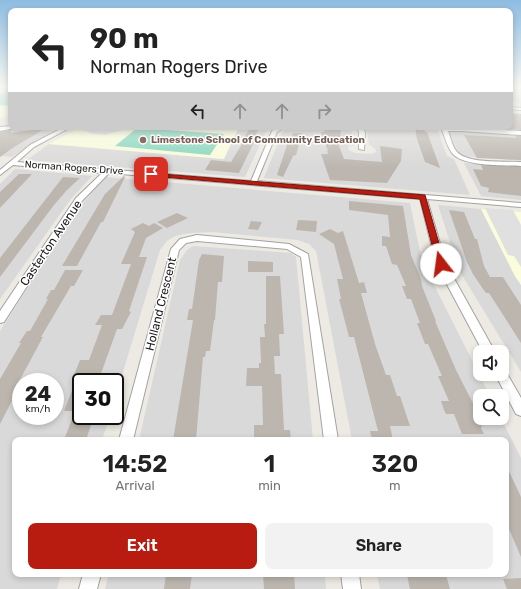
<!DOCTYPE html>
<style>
:root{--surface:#fff;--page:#f2f2f2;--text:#222;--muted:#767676;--accent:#b81b0f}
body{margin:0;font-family:Rubik,sans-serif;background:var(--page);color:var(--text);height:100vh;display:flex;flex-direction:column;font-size:15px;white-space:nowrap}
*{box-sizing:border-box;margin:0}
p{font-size:13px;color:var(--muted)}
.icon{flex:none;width:22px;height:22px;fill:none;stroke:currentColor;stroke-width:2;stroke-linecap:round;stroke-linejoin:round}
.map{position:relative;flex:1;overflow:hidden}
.panel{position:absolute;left:12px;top:437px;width:497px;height:140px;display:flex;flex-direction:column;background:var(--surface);border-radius:8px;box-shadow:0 2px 6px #0003}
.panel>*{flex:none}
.hud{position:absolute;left:8px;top:8px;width:505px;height:122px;border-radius:8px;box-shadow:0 2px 6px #0003;background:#fff;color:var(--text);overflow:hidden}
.controls{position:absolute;left:473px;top:345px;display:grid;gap:8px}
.controls a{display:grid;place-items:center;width:36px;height:36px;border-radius:8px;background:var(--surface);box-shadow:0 2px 6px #0003;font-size:20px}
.speed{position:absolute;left:12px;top:373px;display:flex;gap:8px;font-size:20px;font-weight:700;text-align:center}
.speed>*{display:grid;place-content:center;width:52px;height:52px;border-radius:50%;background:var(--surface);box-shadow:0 2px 6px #0003;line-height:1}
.speed small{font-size:10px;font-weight:400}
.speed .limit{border:2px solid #111;border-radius:6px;background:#fff;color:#111}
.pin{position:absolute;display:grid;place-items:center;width:34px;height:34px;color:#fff;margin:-17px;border-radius:8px;box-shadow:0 2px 6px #0006}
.me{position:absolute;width:44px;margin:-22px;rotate:345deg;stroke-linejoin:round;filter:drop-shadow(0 0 3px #0008)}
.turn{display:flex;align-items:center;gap:14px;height:84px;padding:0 16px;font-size:18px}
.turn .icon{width:52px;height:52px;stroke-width:2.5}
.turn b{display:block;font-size:28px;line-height:34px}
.lanes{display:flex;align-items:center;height:38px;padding:0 16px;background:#0003;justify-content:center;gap:20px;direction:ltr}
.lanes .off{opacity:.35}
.eta{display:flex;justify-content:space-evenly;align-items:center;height:68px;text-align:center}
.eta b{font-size:24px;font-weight:600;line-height:28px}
.cta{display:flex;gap:8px;margin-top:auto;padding:8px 16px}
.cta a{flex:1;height:46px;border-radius:8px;background:var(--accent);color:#fff;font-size:16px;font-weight:600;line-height:46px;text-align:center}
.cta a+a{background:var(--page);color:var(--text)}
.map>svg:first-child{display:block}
</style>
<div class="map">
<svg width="521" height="589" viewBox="0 0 521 589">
<rect width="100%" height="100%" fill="#eceae2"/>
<!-- residential -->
<g fill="#dad9d9" fill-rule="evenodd">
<polygon points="510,86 521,86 521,107 510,98"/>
<polygon points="31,127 56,128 12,157 0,156 0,132"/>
<polygon points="239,127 268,127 245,177 27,160 49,144 223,159"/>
<polygon points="297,127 351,127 354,144 348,147 349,150 355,153 370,154 375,153 376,150 369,144 366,127 438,127 438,131 447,156 454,159 470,195 264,178 281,135 284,130"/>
<polygon points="455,131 521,135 521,161 462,156 459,154 449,132"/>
<polygon points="464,163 521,166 521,200 481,196"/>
<polygon points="15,169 92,176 70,200 0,299 0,184"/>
<path d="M105,177L410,203L420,252L425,267L490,396H480V418H501L521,458V589H380L377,574H506V440H352L316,251L309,244L298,240L212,232L190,233L175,236L167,241L160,250L115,398V382H81V416H110L102,440H15V574H61L57,589H0V331L79,208ZM21,382H55V416H21Z"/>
<polygon points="438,205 481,209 515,276 521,285 521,372 459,270"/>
<polygon points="193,246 291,253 296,257 313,440 139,440 180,260 187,250"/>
<polygon points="109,574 325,574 326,589 105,589"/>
</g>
<!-- education -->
<g fill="#fafcdb">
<polygon points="5,86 11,86 11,116 0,118 0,88"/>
<polygon points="81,127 239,127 224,159 49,144"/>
<polygon points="481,209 521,212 521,285 515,276"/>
</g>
<!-- pitch -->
<g fill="#85d6bd">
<polygon points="11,89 11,106 0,105 0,94"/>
<polygon points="137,128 224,134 210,155 115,146"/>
</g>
<!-- parking -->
<g fill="#e0e0e0">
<polygon points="84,127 127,127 129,128 106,135 93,134 80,129"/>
<polygon points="485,208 513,210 521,225 521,267 514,256 508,255"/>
</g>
<!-- building -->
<g fill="#bcb6af">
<polygon points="510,113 521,114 521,130 510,129"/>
<polygon points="319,127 341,127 340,141 337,141 344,159 382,162 380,146 402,149 401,161 387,183 330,180 321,154 328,154 327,151 328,151 321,132 326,132"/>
<polygon points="415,127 424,127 425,132 427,132 440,168 425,162 417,139"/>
<polygon points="46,128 14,147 0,157 0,132 11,130 11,133"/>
<polygon points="250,128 259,128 254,138 244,137"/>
<polygon points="293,133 302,133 296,155 293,156 283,177 277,175 289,139 291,140"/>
<polygon points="464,135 517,138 515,136 521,136 521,160 477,158"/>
<polygon points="245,139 255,140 239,173 205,170 211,160 231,162"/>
<polygon points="481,165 521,167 521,196 488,192 489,188 481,186 473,169 483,170"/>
<polygon points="19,174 32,174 0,208 0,192"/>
<polygon points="124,176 125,177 103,222 101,222 77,266 62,266 105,194"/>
<polygon points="63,177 80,178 67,190 54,205 0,277 0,258"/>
<polygon points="349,201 403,206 411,255 421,279 422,286 436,321 435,321 456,370 483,423 481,428 484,434 462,434 454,414 446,414 444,410 441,401 449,401 438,376 442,376 428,344 425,344 417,323 420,323 411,299 407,299 402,286 406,286 397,265 392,264 386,246 382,246 382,236 390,237 388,215 349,210"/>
<polygon points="449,210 464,212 475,239 477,239 484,266 490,277 503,277 521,305 521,343 489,293 486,293 483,289 473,274 467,262"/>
<polygon points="177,213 188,218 167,228 157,222"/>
<polygon points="298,220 317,221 316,232 296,230"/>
<polygon points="251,221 262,222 258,230 248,229"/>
<polygon points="143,223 149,226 154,223 163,228 146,238 139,257 147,257 129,311 131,312 122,329 117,329 98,382 81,382 81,419 93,419 86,440 64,440 75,411 64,411 78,375 74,375 80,360 89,360 102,325 95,325 101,315 112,315 131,264 121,264 135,232 131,229"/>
<polygon points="330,229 338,233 343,231 359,283 364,282 367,293 361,293 375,344 386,375 390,375 397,396 400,396 410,426 390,426 393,440 372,440 370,431 378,431 354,337 349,337 339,299 341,299 337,279 343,279 334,244 319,234"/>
<polygon points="202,254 224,256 222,282 218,282 215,320 214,320 210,351 206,351 205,357 203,357 196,440 173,440 193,320 187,320 189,309 192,309 199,260"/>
<polygon points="248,261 273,262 273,272 248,272"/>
<polygon points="65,270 83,270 74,286 71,286 41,337 43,337 17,385 20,385 0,424 0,379 21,343 19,343 27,331 30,331 48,299 46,299 51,290 54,290"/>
<polygon points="266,276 280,276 284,334 279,334 280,356 274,356 275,374 281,374 284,430 290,430 291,440 254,440 254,425 263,425 262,386 246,386 247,368 259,368 259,363 261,363 260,337 265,337 264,324 266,324"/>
<polygon points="506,465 521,497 521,557 506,522"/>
<polygon points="166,574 192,574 190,589 164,589"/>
<polygon points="263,574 294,574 295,589 264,589"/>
<polygon points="407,575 446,575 450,589 410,589"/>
<polygon points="521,578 521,589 507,589 503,579"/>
</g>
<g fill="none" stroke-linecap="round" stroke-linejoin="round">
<defs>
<g id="street">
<polygon points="510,107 521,108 521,110 510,109"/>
<polygon points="11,126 20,127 0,131 0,127"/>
<polygon points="64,127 71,127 34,147 17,162 251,181 272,131 279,127 286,127 277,132 257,181 521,203 521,207 427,199 446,264 495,352 483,352 436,264 420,199 109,173 82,201 4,322 0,323 0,311 76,198 102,173 13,165 0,175 0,170 30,145"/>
<polygon points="356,127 362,127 365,132 364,150 359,149 359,132"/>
<path d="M461,127L521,131V135L461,131H448C451,138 452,146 457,152C468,164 505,161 521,162V166C504,165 463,167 452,153C447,146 445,138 442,130L445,128Z"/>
<polygon points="197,235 289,244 308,254 338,440 324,440 301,257 287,249 197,241 186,243 179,250 133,440 119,440 171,249 180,239"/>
<polygon points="502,369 505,370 521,398 521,416 516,414 495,374 502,374"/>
<polygon points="83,574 101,574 97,589 79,589"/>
<polygon points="341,574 359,574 361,589 343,589"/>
</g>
</defs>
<!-- street casing -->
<use href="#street" stroke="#a3a3a3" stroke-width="2"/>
<!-- street -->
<use href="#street" fill="#fff" fill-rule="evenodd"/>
</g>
<!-- sky -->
<linearGradient id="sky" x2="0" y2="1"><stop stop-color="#8dbce1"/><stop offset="0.51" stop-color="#f6f6f2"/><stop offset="1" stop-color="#f6f6f2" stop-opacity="0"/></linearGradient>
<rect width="521" height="168" fill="url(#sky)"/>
<!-- route -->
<polygon fill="#b81b0f" stroke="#78120a" points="149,173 425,195 445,264 441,267 437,264 420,199 151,176 149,176"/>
<!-- markers -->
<circle fill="#8d6e63" stroke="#fff" stroke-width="1.5" cx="143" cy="140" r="4"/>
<g text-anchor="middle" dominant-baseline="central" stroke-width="3" stroke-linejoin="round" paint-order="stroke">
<!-- far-education labels -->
<g font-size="10" font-weight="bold" fill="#785e54" stroke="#fff" text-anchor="start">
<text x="151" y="140">Limestone School of Community Education</text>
</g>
<!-- far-street labels -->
<g font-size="10" fill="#1c1c1c" stroke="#fff">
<text transform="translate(74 168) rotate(4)">Norman Rogers Drive</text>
</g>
<!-- street labels -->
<g font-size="12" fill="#1c1c1c" stroke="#fff">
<text transform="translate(51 243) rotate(-56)">Casterton Avenue</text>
<text transform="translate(161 304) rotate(-76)">Holland Crescent</text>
</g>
</g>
</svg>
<div class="controls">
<a><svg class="icon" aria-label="sound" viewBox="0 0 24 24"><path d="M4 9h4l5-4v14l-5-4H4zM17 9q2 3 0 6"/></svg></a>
<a><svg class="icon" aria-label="search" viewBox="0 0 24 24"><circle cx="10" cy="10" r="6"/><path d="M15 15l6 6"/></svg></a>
</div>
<div class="speed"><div>24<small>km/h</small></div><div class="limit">30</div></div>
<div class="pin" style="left:151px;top:174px;background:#d93025"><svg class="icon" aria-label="arrive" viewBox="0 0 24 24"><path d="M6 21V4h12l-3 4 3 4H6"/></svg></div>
<svg class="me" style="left:441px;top:264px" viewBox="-20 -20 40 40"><circle r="19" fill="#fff"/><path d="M0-13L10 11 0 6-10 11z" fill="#b81b0f"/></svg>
<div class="hud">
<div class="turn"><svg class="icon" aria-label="left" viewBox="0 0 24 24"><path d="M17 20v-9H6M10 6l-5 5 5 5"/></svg><div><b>90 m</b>Norman Rogers Drive</div></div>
<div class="lanes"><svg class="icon" aria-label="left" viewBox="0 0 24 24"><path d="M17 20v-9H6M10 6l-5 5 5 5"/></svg><svg class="icon off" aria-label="ahead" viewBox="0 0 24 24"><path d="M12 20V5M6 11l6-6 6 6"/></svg><svg class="icon off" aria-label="ahead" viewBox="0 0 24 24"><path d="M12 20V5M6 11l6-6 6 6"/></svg><svg class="icon off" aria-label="right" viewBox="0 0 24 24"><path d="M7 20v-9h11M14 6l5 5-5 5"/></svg></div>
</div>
<section class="panel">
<div class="eta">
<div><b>14:52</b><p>Arrival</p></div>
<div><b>1</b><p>min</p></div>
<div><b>320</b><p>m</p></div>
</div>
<div class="cta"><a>Exit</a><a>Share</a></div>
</section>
</div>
